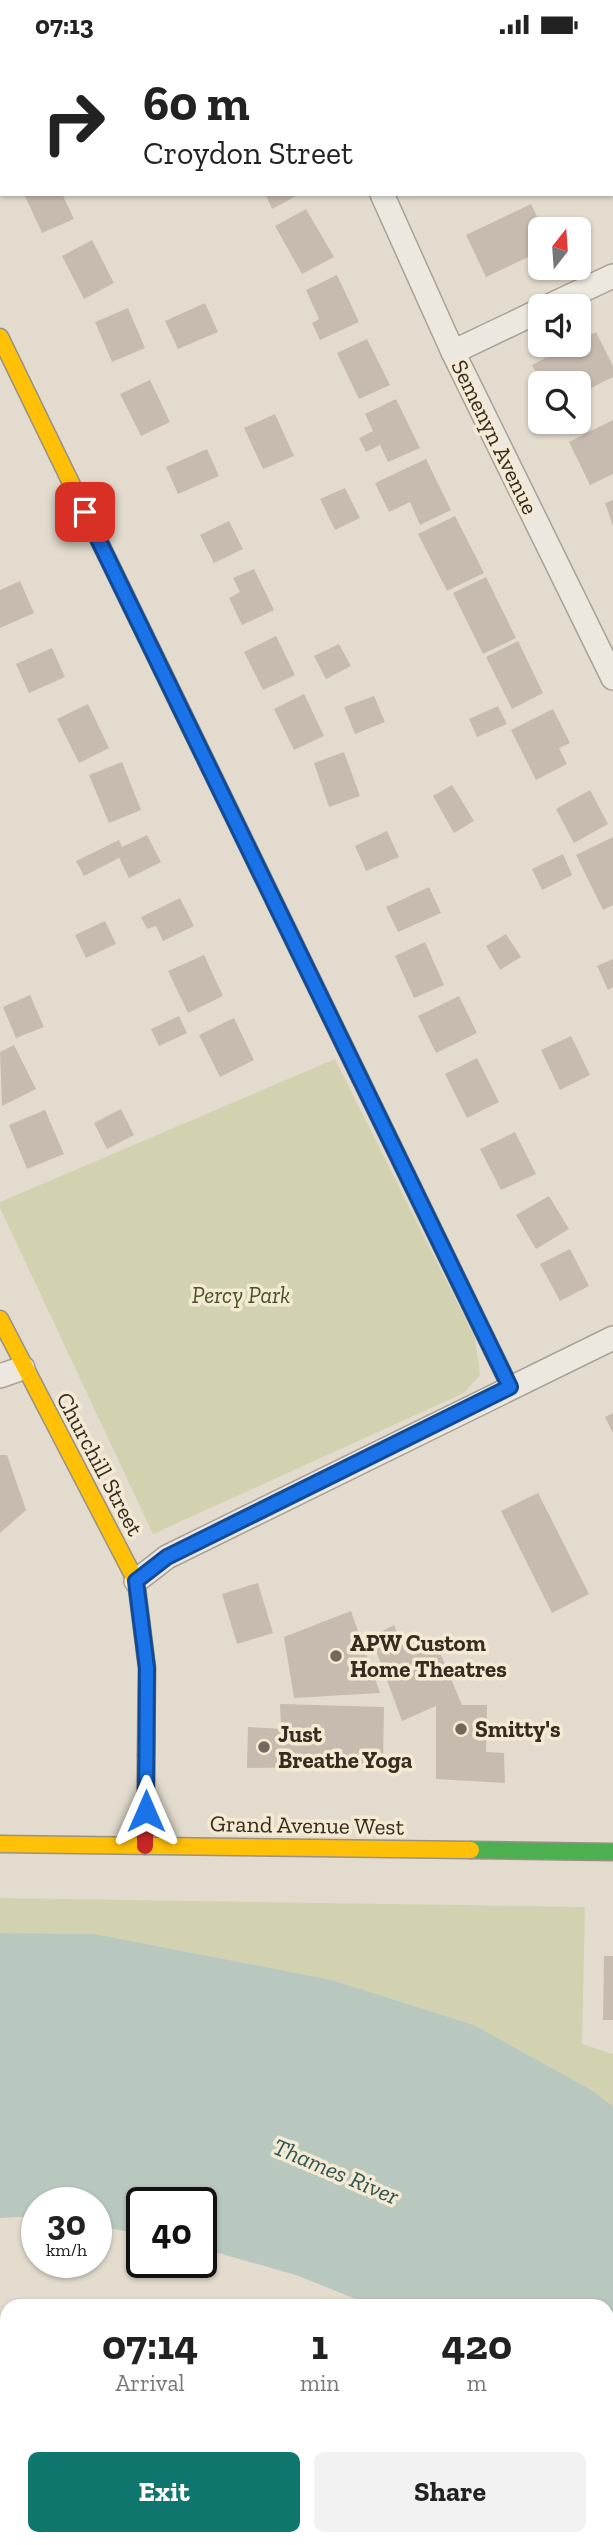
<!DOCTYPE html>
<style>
:root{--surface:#fff;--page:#f2f2f2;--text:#222;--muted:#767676;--accent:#0f766e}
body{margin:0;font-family:"Zilla Slab",serif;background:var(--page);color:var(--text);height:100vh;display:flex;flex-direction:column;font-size:26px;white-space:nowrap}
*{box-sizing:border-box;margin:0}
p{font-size:23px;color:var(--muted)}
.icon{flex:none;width:38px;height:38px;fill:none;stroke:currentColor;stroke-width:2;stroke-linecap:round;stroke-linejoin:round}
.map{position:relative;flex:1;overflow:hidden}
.drawer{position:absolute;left:0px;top:2250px;width:614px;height:247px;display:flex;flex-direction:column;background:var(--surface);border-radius:21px 21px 0 0;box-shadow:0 2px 5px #0004}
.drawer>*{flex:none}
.hud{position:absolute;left:0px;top:0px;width:614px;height:147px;box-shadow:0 2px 5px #0004;background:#fff;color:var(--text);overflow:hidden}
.needle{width:46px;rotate:17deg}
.buttons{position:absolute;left:528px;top:168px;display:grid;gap:14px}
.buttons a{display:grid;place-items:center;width:63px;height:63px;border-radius:10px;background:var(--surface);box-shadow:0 2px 5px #0004;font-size:35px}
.speed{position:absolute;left:21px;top:2138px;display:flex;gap:14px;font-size:35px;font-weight:700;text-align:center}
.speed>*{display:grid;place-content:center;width:91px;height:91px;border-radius:50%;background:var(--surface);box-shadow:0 2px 5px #0004;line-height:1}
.speed small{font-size:18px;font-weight:400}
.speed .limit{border:4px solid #111;border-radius:10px;background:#fff;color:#111}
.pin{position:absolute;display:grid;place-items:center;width:60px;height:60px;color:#fff;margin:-30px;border-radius:14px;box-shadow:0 4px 10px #0006}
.me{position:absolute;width:77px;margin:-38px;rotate:0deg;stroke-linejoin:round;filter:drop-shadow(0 0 5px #0008)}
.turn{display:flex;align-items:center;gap:24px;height:147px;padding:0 28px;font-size:32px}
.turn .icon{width:91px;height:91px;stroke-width:2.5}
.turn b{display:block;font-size:49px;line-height:60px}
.eta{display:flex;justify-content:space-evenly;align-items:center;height:119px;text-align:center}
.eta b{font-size:42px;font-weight:700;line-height:49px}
.button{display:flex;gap:14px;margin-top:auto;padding:14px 28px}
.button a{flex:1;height:80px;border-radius:10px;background:var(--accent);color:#fff;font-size:28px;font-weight:700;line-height:80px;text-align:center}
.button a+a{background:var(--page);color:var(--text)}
.status{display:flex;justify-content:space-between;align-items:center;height:49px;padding:0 35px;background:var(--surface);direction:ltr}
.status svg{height:19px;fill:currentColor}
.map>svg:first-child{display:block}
</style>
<div class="status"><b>07:13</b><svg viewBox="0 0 49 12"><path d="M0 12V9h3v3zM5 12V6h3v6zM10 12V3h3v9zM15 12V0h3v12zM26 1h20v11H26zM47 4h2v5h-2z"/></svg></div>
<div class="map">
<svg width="613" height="2496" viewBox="0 0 613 2496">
<rect width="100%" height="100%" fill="#e3dcce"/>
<!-- green -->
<g fill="#d2d2b1">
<polygon points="335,1010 475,1289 480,1326 464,1344 153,1485 0,1159 0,1153"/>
<polygon points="0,1849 585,1858 582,1995 613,2005 613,2057 590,2040 474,1976 332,1931 95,1885 0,1884"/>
</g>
<!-- water -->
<polygon fill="#b8c8bf" points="0,1884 95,1885 332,1931 474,1976 590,2040 613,2057 613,2427 607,2421 607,2258 373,2257 296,2226 201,2199 201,2154 142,2154 142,2185 96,2177 96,2154 37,2154 37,2167 0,2169"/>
<!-- building -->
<g fill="#c7bbaf">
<polygon points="24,145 62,145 74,170 42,184"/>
<polygon points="265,145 300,145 272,160"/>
<polygon points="531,155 543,180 541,202 486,228 466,186"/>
<polygon points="306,160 334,208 302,225 275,177"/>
<polygon points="92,191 114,234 84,250 62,207"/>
<polygon points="337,226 359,273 320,291 312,274 319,270 306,241"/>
<polygon points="205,254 218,283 178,300 165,272"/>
<polygon points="128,259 145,299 112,313 95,273"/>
<polygon points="596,283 613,317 613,328 579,345 579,334 541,334 532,316 571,296 579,296 579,292"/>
<polygon points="367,290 390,336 359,350 337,304"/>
<polygon points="150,331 170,373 141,387 120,345"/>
<polygon points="396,350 420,399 388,413 380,396 366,403 359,389 373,382 365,365"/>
<polygon points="275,365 294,407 263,420 244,379"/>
<polygon points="613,371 613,425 590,436 569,393"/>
<polygon points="207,400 219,427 178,445 166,418"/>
<polygon points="426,410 451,461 420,476 410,453 389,463 375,434"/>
<polygon points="345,439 360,469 335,481 320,450"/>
<polygon points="613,451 613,477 605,454"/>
<polygon points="455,467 484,524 447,542 418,485"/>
<polygon points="229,472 243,500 214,514 200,486"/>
<polygon points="254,520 274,561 242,576 229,549 240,543 233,529"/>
<polygon points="486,528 516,589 483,605 453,544"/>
<polygon points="20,532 34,564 0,579 0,541"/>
<polygon points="276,587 295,626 263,641 244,603"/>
<polygon points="518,592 543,644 512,660 486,608"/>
<polygon points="339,595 351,617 326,630 314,607"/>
<polygon points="52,599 65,628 29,644 16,615"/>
<polygon points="304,645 324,687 294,701 274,660"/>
<polygon points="374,647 385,673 355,685 344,658"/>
<polygon points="88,655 109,699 79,714 57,670"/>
<polygon points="498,657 507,675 477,688 469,670"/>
<polygon points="553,660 570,694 559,699 567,715 536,731 511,681"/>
<polygon points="344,703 360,747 329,758 314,714"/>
<polygon points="122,713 141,761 109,774 89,726"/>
<polygon points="452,736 474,772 454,784 433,747"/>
<polygon points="590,741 608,775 574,794 556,760"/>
<polygon points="387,782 399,808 366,822 355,797"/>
<polygon points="147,786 161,813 129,829 119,809 84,827 76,812 119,791 122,798"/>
<polygon points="613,788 613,856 603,861 576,806"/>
<polygon points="563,805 572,826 542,841 532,820"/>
<polygon points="429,838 441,864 398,883 386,858"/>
<polygon points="180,849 194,877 163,892 156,877 147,880 141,868"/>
<polygon points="105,872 116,895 86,909 75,886"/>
<polygon points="506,885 521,908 500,921 486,897"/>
<polygon points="425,893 444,936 414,949 395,907"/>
<polygon points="204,906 223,947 188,964 168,922"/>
<polygon points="613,910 613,938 608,941 597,917"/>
<polygon points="30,946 44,978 16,989 3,958"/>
<polygon points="459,947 477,984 436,1004 418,967"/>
<polygon points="179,967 187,984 159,997 151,980"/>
<polygon points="234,969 254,1011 220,1028 199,986"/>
<polygon points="571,987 590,1026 560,1041 541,1001"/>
<polygon points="14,996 36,1040 2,1057 0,1003"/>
<polygon points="477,1009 499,1053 467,1069 445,1025"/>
<polygon points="121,1060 134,1086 107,1100 94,1074"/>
<polygon points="45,1061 64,1105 27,1120 9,1076"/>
<polygon points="515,1083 536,1125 501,1141 480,1100"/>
<polygon points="549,1147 569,1180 536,1200 516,1166"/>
<polygon points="570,1200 589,1237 560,1252 540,1215"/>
<polygon points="613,1364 613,1384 605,1368"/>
<polygon points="0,1406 7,1406 26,1461 0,1484"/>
<polygon points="538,1444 589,1545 552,1564 501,1462"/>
<polygon points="258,1534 273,1584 237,1595 222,1545"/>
<polygon points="351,1562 380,1644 294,1649 284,1588"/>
<polygon points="394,1576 403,1598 433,1587 462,1656 487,1656 486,1703 504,1704 505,1734 436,1730 436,1657 402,1672 371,1588"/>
<polygon points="280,1655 384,1658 383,1717 247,1719 248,1678 281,1680"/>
<polygon points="604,1907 613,1907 613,1971 603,1971"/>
<polygon points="7,2362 7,2448 0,2444 0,2377"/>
<rect x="0" y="2490" width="21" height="6"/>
<polygon points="456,2490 486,2490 481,2496 463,2496"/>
</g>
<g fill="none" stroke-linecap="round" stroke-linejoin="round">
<defs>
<g id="street">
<polyline points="317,0 318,2"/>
<polyline points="45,2 49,0"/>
<polyline points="0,25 2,24"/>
<polyline points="382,145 453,303 613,629"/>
<polyline points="549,257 613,227"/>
<polyline points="453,303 541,261"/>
<polyline points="0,1327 23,1319"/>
<polyline points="136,1532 167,1508 613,1289"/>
<polyline points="177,2490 180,2496"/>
<polyline points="311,2490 318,2496"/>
<polyline points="121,2496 125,2490"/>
</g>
<g id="fast">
<polyline points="360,1029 510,1338"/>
<polyline points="471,1801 613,1803"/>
</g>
<g id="slow">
<polyline points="0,288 178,654"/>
<polyline points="0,1270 136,1532 147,1619 146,1706"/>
<polyline points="0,1795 471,1801"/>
</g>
<g id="jam">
<polyline points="178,654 360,1029"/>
<polyline points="145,1797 146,1706"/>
</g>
</defs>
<!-- street casing -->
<use href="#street" stroke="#a8a197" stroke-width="26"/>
<!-- fast casing -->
<use href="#fast" stroke="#989186" stroke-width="19"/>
<!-- slow casing -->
<use href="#slow" stroke="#989186" stroke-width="19"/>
<!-- jam casing -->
<use href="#jam" stroke="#989186" stroke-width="19"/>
<!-- street -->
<use href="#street" stroke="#ece8df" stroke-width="23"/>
<!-- fast -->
<use href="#fast" stroke="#4caf50" stroke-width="16"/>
<!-- slow -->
<use href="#slow" stroke="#ffc107" stroke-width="16"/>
<!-- jam -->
<use href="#jam" stroke="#c62828" stroke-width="16"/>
</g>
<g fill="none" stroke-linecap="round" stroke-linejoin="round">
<defs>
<polyline id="route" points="85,463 510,1338 167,1508 136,1532 147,1619 146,1762"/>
</defs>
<!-- route casing -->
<use href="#route" stroke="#114b97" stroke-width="18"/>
<!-- route -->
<use href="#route" stroke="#1a73e8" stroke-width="12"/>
</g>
<!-- markers -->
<g fill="#73685c" stroke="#f4ead4" stroke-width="2.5">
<circle cx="336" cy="1607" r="7"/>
<circle cx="461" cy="1680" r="7"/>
<circle cx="264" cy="1698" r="7"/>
</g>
<g text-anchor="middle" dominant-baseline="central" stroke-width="7" stroke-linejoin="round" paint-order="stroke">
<!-- street labels -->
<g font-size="23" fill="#372a1f" stroke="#f4ead4">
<text transform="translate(495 388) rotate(64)">Semenyn Avenue</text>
<text transform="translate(100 1415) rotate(62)">Churchill Street</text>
<text transform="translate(307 1776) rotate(1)">Grand Avenue West</text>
</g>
<!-- park labels -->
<g font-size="23" font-style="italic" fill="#485227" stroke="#f4ead4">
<text x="241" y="1246">Percy Park</text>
</g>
<!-- poi labels -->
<g font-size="23" font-weight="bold" fill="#372a1f" stroke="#f4ead4" text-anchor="start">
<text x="350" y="1594">APW Custom<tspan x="350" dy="26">Home Theatres</tspan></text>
<text x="475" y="1680">Smitty's</text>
<text x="278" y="1685">Just<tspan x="278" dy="26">Breathe Yoga</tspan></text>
</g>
<!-- water labels -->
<g font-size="24" font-style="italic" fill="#2f5653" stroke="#f4ead4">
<text transform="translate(336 2122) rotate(23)">Thames River</text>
</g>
</g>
</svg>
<div class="buttons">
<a><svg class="needle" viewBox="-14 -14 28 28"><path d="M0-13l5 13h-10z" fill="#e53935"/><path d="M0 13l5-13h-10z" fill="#767676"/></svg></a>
<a><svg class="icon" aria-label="sound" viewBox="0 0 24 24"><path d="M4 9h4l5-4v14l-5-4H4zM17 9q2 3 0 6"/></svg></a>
<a><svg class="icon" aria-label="search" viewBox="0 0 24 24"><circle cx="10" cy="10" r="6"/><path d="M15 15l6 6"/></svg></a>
</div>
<div class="speed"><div>30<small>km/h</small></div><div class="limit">40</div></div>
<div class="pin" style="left:85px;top:463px;background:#d93025"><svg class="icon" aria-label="arrive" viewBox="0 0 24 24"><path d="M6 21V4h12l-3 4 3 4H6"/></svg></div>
<svg class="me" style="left:146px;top:1762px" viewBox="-20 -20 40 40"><path d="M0-17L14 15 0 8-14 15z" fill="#1a73e8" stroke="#fff" stroke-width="4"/></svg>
<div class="hud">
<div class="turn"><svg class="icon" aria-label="right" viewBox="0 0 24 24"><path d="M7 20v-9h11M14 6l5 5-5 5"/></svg><div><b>60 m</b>Croydon Street</div></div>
</div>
<section class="drawer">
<div class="eta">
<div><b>07:14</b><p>Arrival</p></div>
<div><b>1</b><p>min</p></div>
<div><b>420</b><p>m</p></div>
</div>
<div class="button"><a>Exit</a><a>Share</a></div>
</section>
</div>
